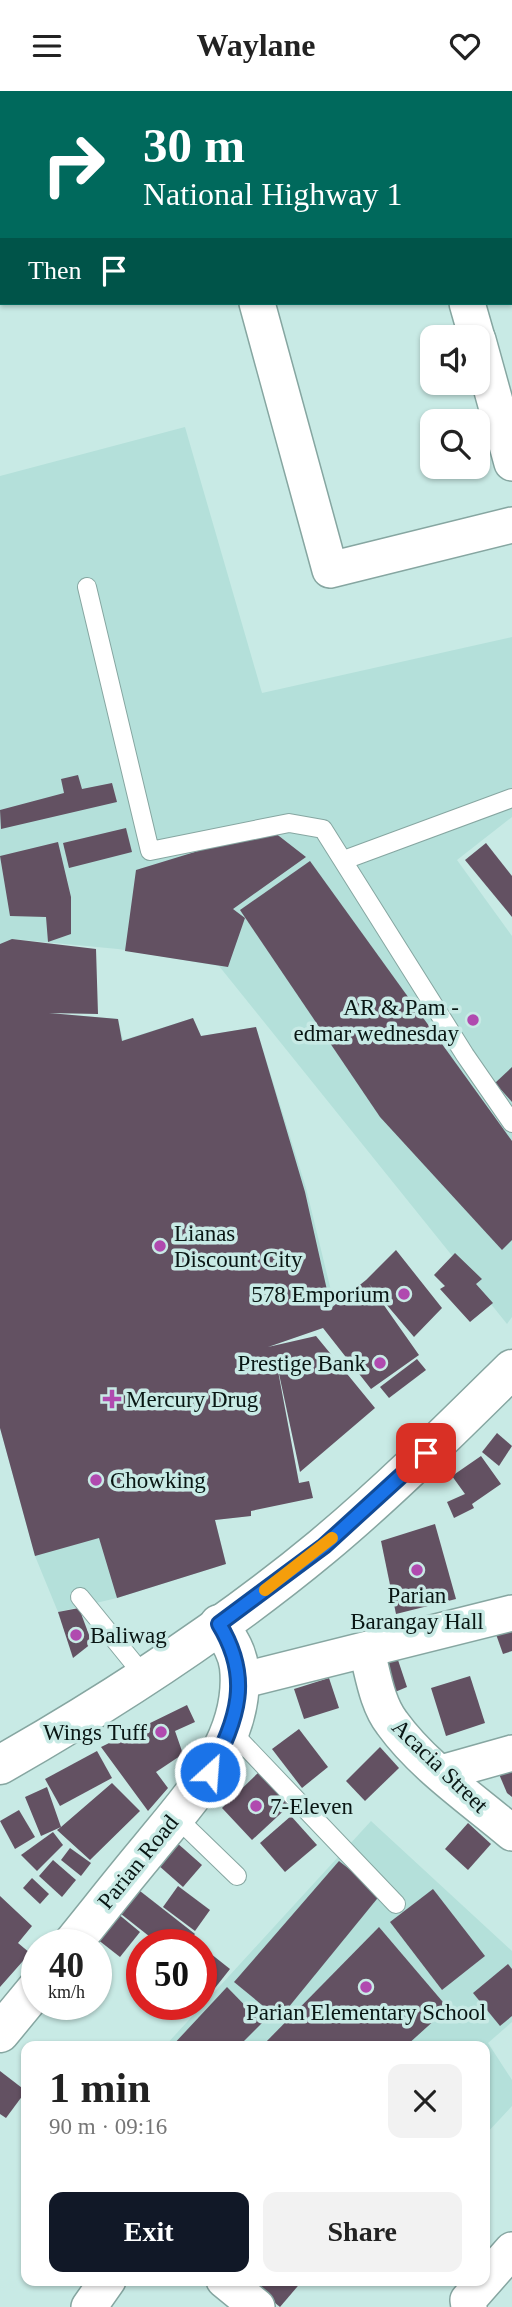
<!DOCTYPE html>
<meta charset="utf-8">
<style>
:root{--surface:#fff;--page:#f2f2f2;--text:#222;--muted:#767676;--accent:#111827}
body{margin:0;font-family:"Times New Roman",serif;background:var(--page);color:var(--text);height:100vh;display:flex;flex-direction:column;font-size:26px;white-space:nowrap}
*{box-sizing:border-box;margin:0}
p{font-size:23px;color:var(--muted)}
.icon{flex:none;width:38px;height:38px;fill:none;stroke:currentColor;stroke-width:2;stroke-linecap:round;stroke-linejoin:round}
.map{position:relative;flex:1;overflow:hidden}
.panel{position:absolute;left:21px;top:1950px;width:469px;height:245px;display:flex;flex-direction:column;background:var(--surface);border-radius:14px;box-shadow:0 2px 5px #0004}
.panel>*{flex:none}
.top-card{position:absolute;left:0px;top:0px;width:513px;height:214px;box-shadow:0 2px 5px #0004;background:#00695c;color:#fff;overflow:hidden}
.tools{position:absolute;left:420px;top:234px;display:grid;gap:14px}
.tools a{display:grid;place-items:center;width:70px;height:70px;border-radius:14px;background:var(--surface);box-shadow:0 2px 5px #0004;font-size:35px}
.speed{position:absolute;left:21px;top:1838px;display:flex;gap:14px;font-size:35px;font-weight:700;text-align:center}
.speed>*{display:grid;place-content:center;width:91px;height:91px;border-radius:50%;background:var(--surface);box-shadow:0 2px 5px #0004;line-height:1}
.speed small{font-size:18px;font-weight:400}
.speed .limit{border:10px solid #d22;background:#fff;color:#111}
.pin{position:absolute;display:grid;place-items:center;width:60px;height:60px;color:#fff;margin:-30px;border-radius:14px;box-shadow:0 4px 10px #0006}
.me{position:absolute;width:77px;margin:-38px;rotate:26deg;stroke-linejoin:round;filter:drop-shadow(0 0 5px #0008)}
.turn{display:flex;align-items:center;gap:24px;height:147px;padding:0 28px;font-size:32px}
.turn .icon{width:91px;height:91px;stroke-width:2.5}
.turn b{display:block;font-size:49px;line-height:60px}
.then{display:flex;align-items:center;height:66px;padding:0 28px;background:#0003;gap:14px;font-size:26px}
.round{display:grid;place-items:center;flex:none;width:74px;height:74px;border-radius:14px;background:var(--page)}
.head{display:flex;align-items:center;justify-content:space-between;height:119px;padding:0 28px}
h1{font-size:42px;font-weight:600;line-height:52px}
.primary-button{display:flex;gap:14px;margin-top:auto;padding:14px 28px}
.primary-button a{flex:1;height:80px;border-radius:14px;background:var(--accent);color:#fff;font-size:28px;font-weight:600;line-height:80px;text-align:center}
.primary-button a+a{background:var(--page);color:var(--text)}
header{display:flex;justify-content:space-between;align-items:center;height:91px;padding:0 28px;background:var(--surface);font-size:32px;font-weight:600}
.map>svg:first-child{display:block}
</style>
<header><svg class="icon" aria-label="menu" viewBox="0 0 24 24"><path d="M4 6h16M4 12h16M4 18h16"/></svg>Waylane<svg class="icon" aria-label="heart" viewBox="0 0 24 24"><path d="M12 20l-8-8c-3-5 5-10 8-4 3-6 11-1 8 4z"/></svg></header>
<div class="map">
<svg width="512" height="2216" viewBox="0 0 512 2216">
<rect width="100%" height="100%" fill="#c8eae5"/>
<!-- built -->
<g fill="#b4e0da">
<polygon points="185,336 262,602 512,546 512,726 457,769 512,845 512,1226 507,1233 219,875 118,858 12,848 26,920 118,928 123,949 193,927 201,945 256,936 306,1097 334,1212 334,1233 273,1254 299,1392 251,1403 251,1425 215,1429 226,1473 117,1507 58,1521 35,1465 0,1337 0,385"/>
<polygon points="371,1730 512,1860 512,1931 488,1952 512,1989 512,2015 485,2044 485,1955 165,1955"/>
</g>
<!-- building -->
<g fill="#635162">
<polygon points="78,684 82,698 112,692 117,711 1,738 0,719 64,702 61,688"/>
<polygon points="126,737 132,761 69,777 63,752"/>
<polygon points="270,738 306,766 233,818 245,827 228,876 125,860 136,779"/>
<polygon points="58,751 71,806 71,843 48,851 46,826 10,825 0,765"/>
<polygon points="486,752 512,785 512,826 465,769"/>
<polygon points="310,770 512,1050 512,1149 502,1159 380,1026 240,819"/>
<polygon points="12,848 96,858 98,923 49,922 118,928 122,950 193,927 201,945 256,936 305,1101 331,1217 366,1189 396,1159 442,1217 414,1246 369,1193 419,1264 371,1298 323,1237 268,1256 316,1245 375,1317 300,1381 275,1264 299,1392 309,1390 313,1407 251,1420 251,1425 215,1429 226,1473 117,1507 99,1447 35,1465 0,1337 0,853"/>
<polygon points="512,976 512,1011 495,992"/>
<polygon points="455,1162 482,1188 476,1193 493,1212 470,1231 440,1198 445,1195 434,1184"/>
<polygon points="417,1268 426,1279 389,1307 380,1296"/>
<polygon points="497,1342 512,1355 499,1375 482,1361"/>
<polygon points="481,1365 501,1393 472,1413 474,1417 454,1427 447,1411 465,1403 452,1385"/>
<polygon points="435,1433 456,1508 396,1523 381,1450"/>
<polygon points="79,1517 92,1552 73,1567 58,1521"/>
<polygon points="512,1525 512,1560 503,1563 492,1532"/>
<polygon points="396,1563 407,1596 383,1606 374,1571"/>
<polygon points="470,1585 485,1632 446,1645 431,1597"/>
<polygon points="329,1587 339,1617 304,1628 294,1598"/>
<polygon points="187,1614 195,1631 175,1640 183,1663 156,1681 168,1697 148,1720 101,1656"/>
<polygon points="299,1638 328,1676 302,1697 272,1658"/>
<polygon points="380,1656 399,1677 365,1710 346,1690"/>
<polygon points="97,1660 112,1687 60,1715 45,1688"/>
<polygon points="512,1672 512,1706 507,1702 496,1676"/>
<polygon points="260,1680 291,1713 252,1749 222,1717"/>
<polygon points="112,1692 140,1720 90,1769 57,1739 61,1736 41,1745 25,1706 47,1696 61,1736"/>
<polygon points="19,1719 35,1746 15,1758 0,1730"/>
<polygon points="291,1725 317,1754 285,1781 260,1752"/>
<polygon points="468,1732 491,1753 468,1779 445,1758"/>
<polygon points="53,1741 63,1754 37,1780 21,1764"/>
<polygon points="176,1751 202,1774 183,1796 158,1774"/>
<polygon points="70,1757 91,1772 81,1785 61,1769"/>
<polygon points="53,1769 76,1789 62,1806 39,1785"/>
<polygon points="339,1770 381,1803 279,1928 234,1891"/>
<polygon points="32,1787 49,1803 40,1813 23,1797"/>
<polygon points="178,1795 210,1819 195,1840 163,1816"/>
<polygon points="433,1798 485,1865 442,1899 390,1831"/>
<polygon points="140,1800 195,1843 187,1853 159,1853 121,1823"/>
<polygon points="0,1805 32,1835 18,1852 30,1862 0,1896"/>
<polygon points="117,1822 140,1841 120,1866 97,1848"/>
<polygon points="379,1836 448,1917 406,1955 262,1955"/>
<polygon points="201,1855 230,1878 211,1902 201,1894"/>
<polygon points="508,1873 512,1878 512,1925 500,1935 473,1902"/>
<polygon points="227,1896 262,1932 239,1955 172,1955"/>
<polygon points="0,1980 26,2000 6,2027 0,2023"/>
<polygon points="264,2189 303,2189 280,2216 257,2197"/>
</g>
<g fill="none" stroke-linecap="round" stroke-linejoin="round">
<defs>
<g id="service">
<polyline points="87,496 150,760 289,732 323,738 465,964 512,1032"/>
<polyline points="344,769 512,707"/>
<polyline points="80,1506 145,1586"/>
<polyline points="230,1639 396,1813"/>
<polyline points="175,1725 237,1785"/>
</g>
<g id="minor">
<polyline points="511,69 512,68"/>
<polyline points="257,212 330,479 512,434"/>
<polyline points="467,212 477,247"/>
<polyline points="478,249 512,372"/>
<path d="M367,1561C373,1583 377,1613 392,1632C423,1675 472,1708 512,1742"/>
<polyline points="240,1590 512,1522"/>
<polyline points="441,1682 512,1662"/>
<polyline points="224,2189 257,2216"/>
<polyline points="89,2216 108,2189"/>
<polyline points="469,2216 468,2209 512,2159"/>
</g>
<g id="secondary">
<path d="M72,1853C98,1821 123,1789 149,1758C191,1706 247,1648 239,1576C237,1559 227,1546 219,1533"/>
<polyline points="0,1942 37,1897"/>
</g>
<path id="trunk" d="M0,1674C112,1610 222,1539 322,1456C388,1401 450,1339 512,1278"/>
</defs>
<!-- service casing -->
<use href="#service" stroke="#86a6a1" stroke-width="20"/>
<!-- minor casing -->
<use href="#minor" stroke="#86a6a1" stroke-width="38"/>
<!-- secondary casing -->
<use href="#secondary" stroke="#86a6a1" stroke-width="41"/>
<!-- trunk casing -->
<use href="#trunk" stroke="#86a6a1" stroke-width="41"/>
<!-- service -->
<use href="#service" stroke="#fff" stroke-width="18"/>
<!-- minor -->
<use href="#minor" stroke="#fff" stroke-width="35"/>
<!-- secondary -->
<use href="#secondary" stroke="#fff" stroke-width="38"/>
<!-- trunk -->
<use href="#trunk" stroke="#fff" stroke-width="38"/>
</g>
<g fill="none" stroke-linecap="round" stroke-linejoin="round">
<defs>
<path id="route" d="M210,1681C238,1627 252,1587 219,1533L324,1455L426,1362"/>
</defs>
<!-- route casing -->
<use href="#route" stroke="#114b97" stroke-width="18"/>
<!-- route -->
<use href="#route" stroke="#1a73e8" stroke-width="12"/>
<!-- slow -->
<polyline stroke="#f59e0b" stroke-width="12" points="265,1499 332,1447"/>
</g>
<!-- markers -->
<g fill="#b04aaf" stroke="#c8eae5" stroke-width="2.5">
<circle cx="473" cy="929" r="7"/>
<circle cx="160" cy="1155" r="7"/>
<circle cx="404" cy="1203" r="7"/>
<circle cx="380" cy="1272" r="7"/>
<path d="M108.5 1297.5h7v7h7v7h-7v7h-7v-7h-7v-7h7z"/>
<circle cx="96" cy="1389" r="7"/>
<circle cx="417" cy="1479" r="7"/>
<circle cx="76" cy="1544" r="7"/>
<circle cx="161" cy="1641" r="7"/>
<circle cx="256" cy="1715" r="7"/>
<circle cx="366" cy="1896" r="7"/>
</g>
<g text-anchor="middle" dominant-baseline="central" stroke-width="7" stroke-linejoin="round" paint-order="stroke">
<!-- poi labels -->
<g font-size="23" fill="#091614" stroke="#c8eae5" text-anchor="start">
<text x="459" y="916" text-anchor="end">AR &amp; Pam -<tspan x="459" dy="26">edmar wednesday</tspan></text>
<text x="174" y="1142">Lianas<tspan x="174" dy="26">Discount City</tspan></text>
<text x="390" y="1203" text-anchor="end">578 Emporium</text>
<text x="366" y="1272" text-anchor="end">Prestige Bank</text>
<text x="126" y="1308">Mercury Drug</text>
<text x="110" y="1389">Chowking</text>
<text x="417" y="1504" text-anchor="middle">Parian<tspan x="417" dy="26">Barangay Hall</tspan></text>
<text x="90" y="1544">Baliwag</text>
<text x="147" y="1641" text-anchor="end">Wings Tuff</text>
<text x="270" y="1715">7-Eleven</text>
<text x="366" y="1921" text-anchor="middle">Parian Elementary School</text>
</g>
<!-- street labels -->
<g font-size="23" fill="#091614" stroke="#c8eae5">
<text transform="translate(440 1675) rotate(44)">Acacia Street</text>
<text transform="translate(138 1771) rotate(-51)">Parian Road</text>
</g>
</g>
</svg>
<div class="tools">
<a><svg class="icon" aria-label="sound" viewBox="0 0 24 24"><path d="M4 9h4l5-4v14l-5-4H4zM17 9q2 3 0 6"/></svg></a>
<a><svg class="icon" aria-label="search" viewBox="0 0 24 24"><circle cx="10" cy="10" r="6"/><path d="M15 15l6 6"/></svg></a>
</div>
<div class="speed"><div>40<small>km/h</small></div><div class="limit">50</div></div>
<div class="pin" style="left:426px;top:1362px;background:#d93025"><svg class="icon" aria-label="arrive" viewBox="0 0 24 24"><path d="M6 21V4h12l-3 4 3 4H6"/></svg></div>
<svg class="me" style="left:210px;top:1681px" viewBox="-20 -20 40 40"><circle r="17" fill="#1a73e8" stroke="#fff" stroke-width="3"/><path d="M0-11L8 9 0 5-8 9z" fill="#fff"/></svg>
<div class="top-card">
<div class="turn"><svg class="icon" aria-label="right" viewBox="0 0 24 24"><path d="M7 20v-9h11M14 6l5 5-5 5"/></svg><div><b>30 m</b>National Highway 1</div></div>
<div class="then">Then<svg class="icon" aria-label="arrive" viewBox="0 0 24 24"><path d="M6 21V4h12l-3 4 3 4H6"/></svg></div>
</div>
<section class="panel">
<div class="head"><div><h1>1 min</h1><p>90 m · 09:16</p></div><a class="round"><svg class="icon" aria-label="close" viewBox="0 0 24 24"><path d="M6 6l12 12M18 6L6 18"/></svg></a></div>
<div class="primary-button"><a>Exit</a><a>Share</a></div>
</section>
</div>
